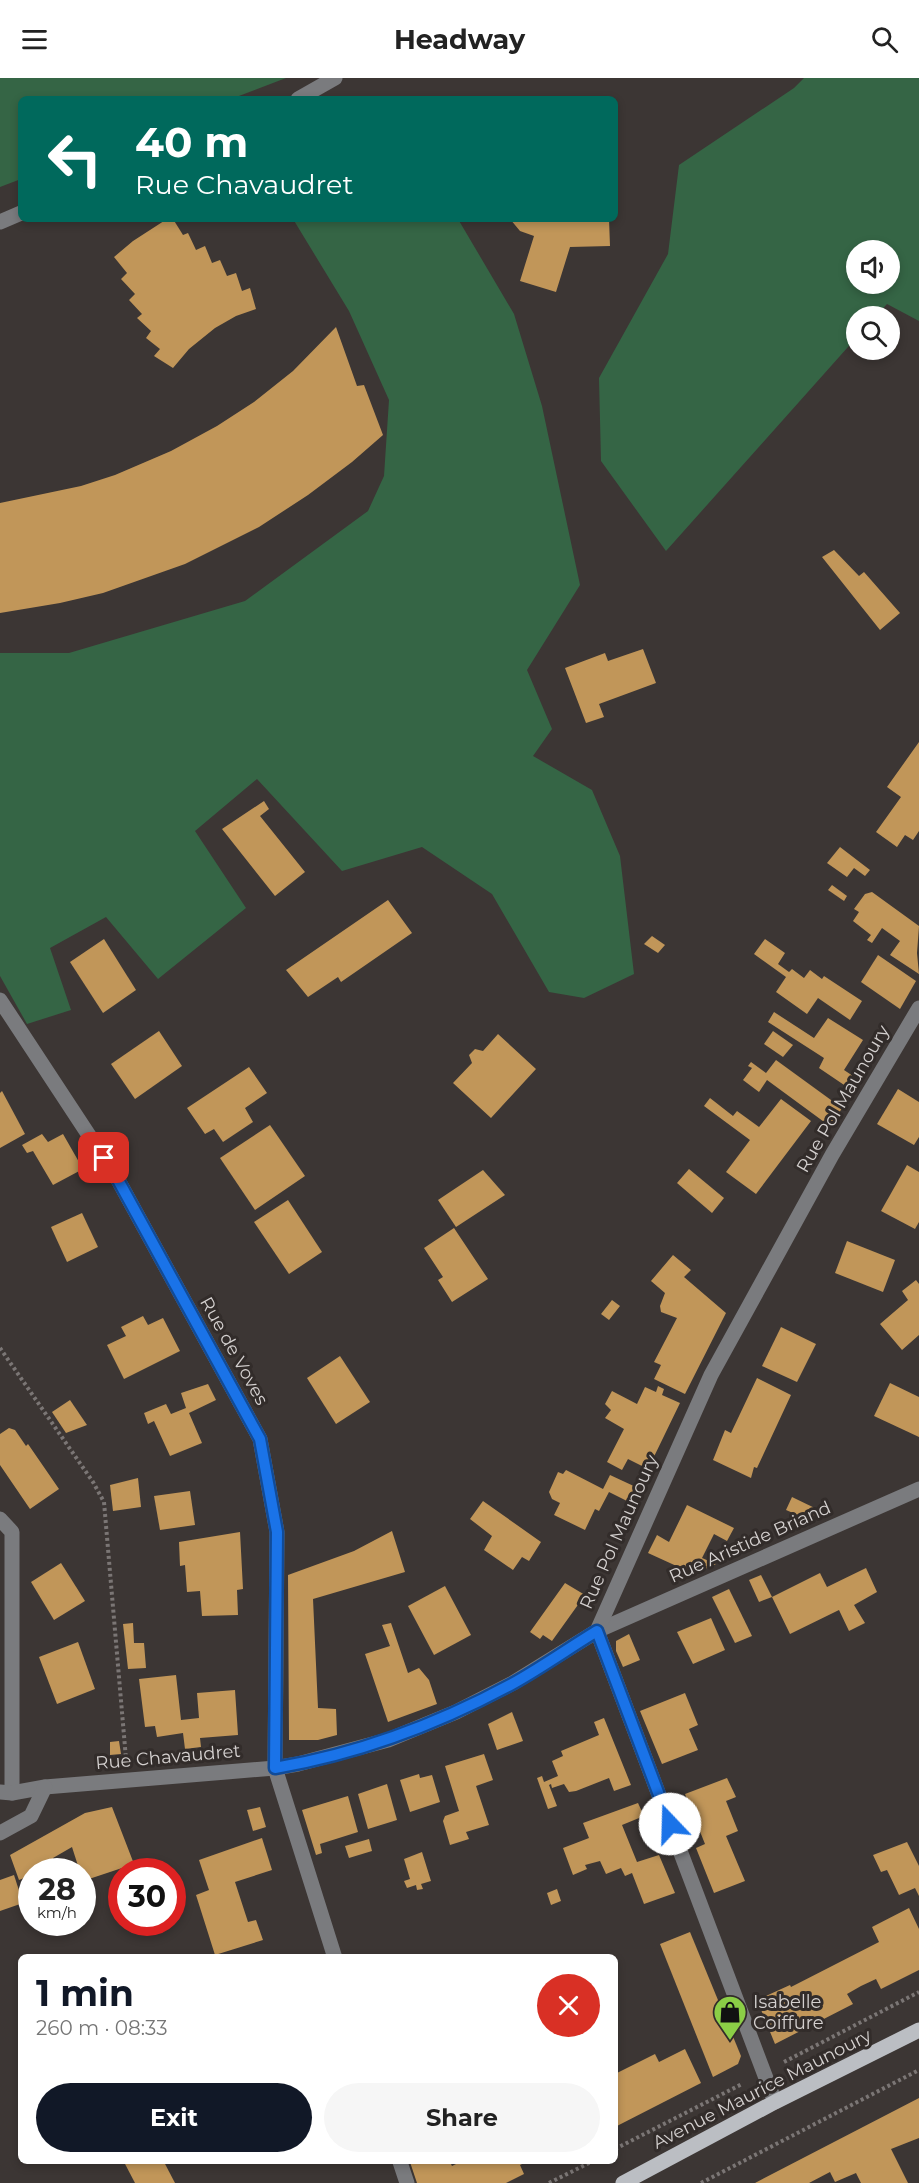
<!DOCTYPE html>
<meta charset="utf-8">
<style>
:root{--surface:#fff;--page:#f6f6f6;--text:#222;--muted:#767676;--accent:#111827}
body{margin:0;font-family:Montserrat,sans-serif;background:var(--page);color:var(--text);height:100vh;display:flex;flex-direction:column;font-size:22px;white-space:nowrap}
*{box-sizing:border-box;margin:0}
p{font-size:20px;color:var(--muted)}
.icon{flex:none;width:33px;height:33px;fill:none;stroke:currentColor;stroke-width:2;stroke-linecap:round;stroke-linejoin:round}
.map{position:relative;flex:1;overflow:hidden}
.drawer{position:absolute;left:18px;top:1876px;width:600px;height:210px;display:flex;flex-direction:column;background:var(--surface);border-radius:9px;box-shadow:0 3px 9px #0003}
.drawer>*{flex:none}
.guide{position:absolute;left:18px;top:18px;width:600px;height:126px;border-radius:9px;box-shadow:0 3px 9px #0003;background:#00695c;color:#fff;overflow:hidden}
.fabs{position:absolute;left:846px;top:162px;display:grid;gap:12px}
.fabs a{display:grid;place-items:center;width:54px;height:54px;border-radius:50%;background:var(--surface);box-shadow:0 3px 9px #0003;font-size:30px}
.speed{position:absolute;left:18px;top:1780px;display:flex;gap:12px;font-size:30px;font-weight:700;text-align:center}
.speed>*{display:grid;place-content:center;width:78px;height:78px;border-radius:50%;background:var(--surface);box-shadow:0 3px 9px #0003;line-height:1}
.speed small{font-size:15px;font-weight:400}
.speed .limit{border:9px solid #d22;background:#fff;color:#111}
.pin{position:absolute;display:grid;place-items:center;width:51px;height:51px;color:#fff;margin:-26px;border-radius:12px;box-shadow:0 3px 9px #0006}
.me{position:absolute;width:66px;margin:-33px;rotate:339deg;stroke-linejoin:round;filter:drop-shadow(0 0 4px #0008)}
.turn{display:flex;align-items:center;gap:21px;height:126px;padding:0 18px;font-size:27px}
.turn .icon{width:78px;height:78px;stroke-width:2.5}
.turn b{display:block;font-size:42px;line-height:51px}
.round{display:grid;place-items:center;flex:none;width:63px;height:63px;border-radius:32px;background:var(--page)}
.overview{display:flex;align-items:center;justify-content:space-between;height:102px;padding:0 18px}
h1{font-size:36px;font-weight:700;line-height:45px;color:var(--accent)}
.cta{display:flex;gap:12px;margin-top:auto;padding:12px 18px}
.cta a{flex:1;height:69px;border-radius:36px;background:var(--accent);color:#fff;font-size:24px;font-weight:700;line-height:69px;text-align:center}
.cta a+a{background:var(--page);color:var(--text)}
header{display:flex;justify-content:space-between;align-items:center;height:78px;padding:0 18px;background:var(--surface);font-size:27px;font-weight:700}
.map>svg:first-child{display:block}
</style>
<header><svg class="icon" aria-label="menu" viewBox="0 0 24 24"><path d="M4 6h16M4 12h16M4 18h16"/></svg>Headway<svg class="icon" aria-label="search" viewBox="0 0 24 24"><circle cx="10" cy="10" r="6"/><path d="M15 15l6 6"/></svg></header>
<div class="map">
<svg width="919" height="2105" viewBox="0 0 919 2105">
<rect width="100%" height="100%" fill="#3c3634"/>
<!-- green -->
<g fill="#356545" fill-rule="evenodd">
<polygon points="0,0 286,0 231,21 21,21 21,101 0,109"/>
<path d="M804,0H919V243L887,226L876,238H856V260L666,473L601,383L599,300L668,176L679,87L794,10ZM856,172H890V206H856Z"/>
<polygon points="293,141 458,141 514,236 542,328 580,507 527,592 552,651 533,678 592,712 620,778 634,896 584,920 549,914 492,816 422,769 342,793 257,701 195,753 246,830 158,901 106,839 50,870 71,932 27,946 0,898 0,575 69,575 245,523 368,433 384,398 389,322 349,233"/>
</g>
<!-- building -->
<g fill="#c19659">
<polygon points="167,141 173,141 183,157 188,155 196,172 205,168 212,185 220,182 227,198 236,195 242,213 250,210 256,231 236,238 215,250 189,271 173,290 154,278 160,271 146,260 151,253 137,240 142,236 129,222 135,216 121,201 127,195 114,179 133,163"/>
<polygon points="510,141 609,141 610,168 570,169 556,214 520,203 534,158 520,153"/>
<polygon points="336,249 357,308 364,307 383,357 352,384 308,417 259,449 185,486 103,515 60,525 0,535 0,425 81,408 115,397 171,373 217,348 254,324 293,293"/>
<polygon points="834,472 859,498 864,494 900,535 880,552 822,479"/>
<polygon points="643,571 656,605 599,626 604,639 586,645 565,590 605,575 608,583"/>
<polygon points="919,664 919,753 913,762 905,757 897,769 876,754 901,719 887,709"/>
<polygon points="264,723 269,731 260,738 305,794 275,818 222,751"/>
<polygon points="840,769 870,792 865,798 854,790 847,799 827,785"/>
<polygon points="832,807 847,818 844,823 828,812"/>
<polygon points="872,814 919,848 917,875 919,896 890,877 900,863 882,850 872,865 867,862 871,857 853,843 859,834 854,831 865,816"/>
<polygon points="388,822 412,855 341,904 338,899 308,919 286,892"/>
<polygon points="652,858 665,867 658,875 644,866"/>
<polygon points="104,861 136,912 103,935 70,884"/>
<polygon points="765,861 785,875 778,886 789,894 792,891 804,900 810,892 822,901 824,898 862,923 850,942 818,920 807,936 776,914 786,899 754,876"/>
<polygon points="878,877 916,903 900,931 861,904"/>
<polygon points="774,934 814,960 828,940 863,962 844,992 859,1002 853,1013 819,990 824,980 768,944"/>
<polygon points="159,953 182,988 135,1021 111,986"/>
<polygon points="773,953 793,967 783,979 764,966"/>
<polygon points="498,956 536,991 491,1040 453,1005 472,985 469,977 475,971 483,973"/>
<polygon points="776,982 842,1030 831,1049 767,1002 759,1014 743,1002 752,990 748,988 751,984 766,995"/>
<polygon points="249,989 267,1015 245,1030 253,1044 223,1064 214,1051 205,1056 187,1030"/>
<polygon points="898,1011 919,1024 919,1059 914,1067 877,1046"/>
<polygon points="2,1013 25,1056 0,1070 0,1015"/>
<polygon points="710,1020 733,1038 737,1033 759,1049 781,1021 811,1043 756,1116 726,1094 750,1062 704,1028"/>
<polygon points="270,1047 305,1098 255,1132 220,1080"/>
<polygon points="42,1056 48,1064 63,1056 83,1091 53,1107 33,1073 27,1075 22,1067"/>
<polygon points="907,1087 919,1094 919,1144 915,1151 881,1133"/>
<polygon points="689,1091 724,1120 712,1135 677,1105"/>
<polygon points="483,1092 505,1117 456,1149 438,1122"/>
<polygon points="288,1122 322,1174 289,1196 254,1144"/>
<polygon points="82,1135 98,1169 67,1184 51,1149"/>
<polygon points="454,1150 488,1201 452,1224 438,1202 443,1199 424,1170"/>
<polygon points="847,1163 895,1182 883,1214 835,1195"/>
<polygon points="673,1177 691,1192 684,1199 726,1235 685,1316 654,1301 661,1287 654,1284 677,1240 661,1234 660,1228 665,1215 651,1203"/>
<polygon points="916,1202 919,1206 919,1257 902,1272 880,1246 908,1222 902,1213"/>
<polygon points="612,1222 620,1228 609,1242 601,1236"/>
<polygon points="143,1238 148,1247 163,1240 180,1273 124,1301 107,1267 126,1258 121,1249"/>
<polygon points="781,1249 816,1266 797,1304 762,1288"/>
<polygon points="340,1278 370,1324 336,1346 307,1300"/>
<polygon points="757,1300 791,1317 757,1390 754,1389 751,1400 713,1382 725,1352 731,1355"/>
<polygon points="890,1305 919,1319 919,1359 874,1338"/>
<polygon points="208,1306 216,1322 189,1335 202,1365 170,1378 154,1343 148,1346 144,1335 166,1326 171,1336 186,1330 181,1315"/>
<polygon points="658,1308 664,1311 662,1317 680,1325 648,1391 628,1381 622,1392 607,1384 624,1351 605,1340 611,1332 605,1326 612,1313 637,1326 645,1309 656,1314"/>
<polygon points="70,1322 87,1347 66,1355 52,1334"/>
<polygon points="9,1350 15,1352 26,1368 28,1366 59,1411 30,1431 0,1387 0,1356"/>
<polygon points="566,1392 603,1411 610,1397 638,1410 631,1425 609,1414 599,1433 595,1431 585,1452 554,1437 560,1425 552,1421 549,1414 558,1394 563,1396"/>
<polygon points="138,1400 141,1429 113,1433 110,1407"/>
<polygon points="190,1413 195,1447 160,1452 154,1418"/>
<polygon points="792,1419 823,1434 807,1441 786,1432"/>
<polygon points="483,1423 541,1464 529,1483 522,1479 513,1492 484,1472 492,1458 470,1441"/>
<polygon points="687,1427 734,1450 727,1463 714,1456 702,1480 716,1486 694,1496 648,1475 657,1457 669,1464"/>
<polygon points="392,1453 405,1494 313,1521 318,1630 336,1631 337,1657 318,1662 289,1662 288,1497 354,1473"/>
<polygon points="240,1454 243,1511 237,1512 238,1537 202,1538 200,1513 187,1514 185,1487 180,1488 179,1464"/>
<polygon points="61,1485 85,1523 54,1542 31,1504"/>
<polygon points="866,1490 877,1514 854,1527 865,1545 849,1553 839,1532 790,1556 772,1519 820,1495 827,1509"/>
<polygon points="761,1497 772,1519 759,1524 749,1502"/>
<polygon points="565,1505 585,1517 552,1563 543,1557 540,1561 530,1554"/>
<polygon points="445,1508 471,1557 434,1577 408,1528"/>
<polygon points="729,1511 752,1558 735,1565 712,1519"/>
<polygon points="711,1540 725,1572 693,1586 677,1554"/>
<polygon points="133,1545 134,1565 144,1565 146,1590 128,1591 123,1546"/>
<polygon points="391,1545 408,1595 419,1590 429,1602 437,1626 388,1644 365,1576 390,1568 382,1547"/>
<polygon points="629,1556 640,1582 623,1589 616,1573 616,1563"/>
<polygon points="78,1564 95,1611 57,1626 39,1579"/>
<polygon points="176,1597 181,1642 199,1640 197,1615 235,1612 238,1657 200,1660 201,1669 185,1671 183,1655 157,1659 155,1648 145,1649 139,1601"/>
<polygon points="685,1615 698,1647 689,1651 698,1672 662,1686 640,1633"/>
<polygon points="512,1634 523,1663 497,1672 488,1646"/>
<polygon points="604,1640 631,1707 614,1713 609,1700 576,1713 569,1714 564,1706 552,1710 551,1706 549,1707 557,1728 548,1731 537,1700 542,1698 544,1704 558,1698 552,1683 563,1678 561,1673 599,1657 594,1644"/>
<polygon points="119,1663 121,1676 110,1677 110,1664"/>
<polygon points="484,1676 493,1702 476,1708 489,1747 466,1754 469,1761 450,1767 443,1743 445,1738 459,1733 445,1688"/>
<polygon points="419,1696 420,1700 432,1697 440,1724 410,1734 400,1702"/>
<polygon points="727,1700 736,1719 726,1723 738,1753 726,1758 745,1803 714,1815 696,1770 705,1766 685,1716"/>
<polygon points="387,1706 397,1742 368,1751 358,1716"/>
<polygon points="348,1718 358,1754 320,1766 322,1775 316,1777 302,1732"/>
<polygon points="638,1725 644,1738 622,1747 637,1784 659,1777 675,1815 644,1826 632,1795 625,1798 621,1790 606,1796 600,1783 585,1787 587,1791 573,1797 563,1770 589,1760 583,1745"/>
<polygon points="112,1729 134,1786 83,1803 82,1794 80,1794 72,1769 53,1780 58,1794 32,1794 32,1797 19,1802 10,1777 85,1735"/>
<polygon points="260,1729 266,1749 253,1753 247,1732"/>
<polygon points="262,1760 272,1792 235,1804 248,1844 256,1842 263,1862 215,1877 196,1817 209,1812 199,1782"/>
<polygon points="369,1761 372,1773 349,1780 345,1768"/>
<polygon points="907,1764 919,1788 919,1818 915,1810 899,1817 887,1792 881,1794 873,1777"/>
<polygon points="422,1774 431,1803 421,1806 423,1811 417,1812 416,1807 407,1810 404,1803 410,1801 404,1781"/>
<polygon points="14,1797 23,1825 0,1833 0,1802"/>
<polygon points="557,1811 561,1823 551,1827 547,1815"/>
<polygon points="909,1830 919,1851 919,1892 881,1911 876,1901 861,1908 847,1916 853,1926 775,1966 757,1922 790,1907 791,1909 879,1864 872,1849"/>
<polygon points="690,1854 741,1978 738,1986 713,1999 660,1866"/>
<polygon points="685,1971 701,2005 615,2049 615,1996 655,1976 659,1984"/>
<polygon points="919,2020 919,2060 891,2071 908,2105 861,2105 856,2095 835,2104 830,2094 809,2105 755,2105"/>
<polygon points="124,2084 164,2084 175,2105 135,2105"/>
<polygon points="410,2084 450,2084 452,2088 460,2084 526,2084 520,2087 524,2096 506,2105 417,2105"/>
</g>
<g fill="none" stroke-linecap="round" stroke-linejoin="round">
<!-- path -->
<g stroke="#7b7675" stroke-width="4" stroke-dasharray="3 3" stroke-linecap="butt">
<polyline points="0,1270 93,1404 104,1424 126,1681"/>
<polyline points="784,1984 919,1914"/>
<polyline points="615,2071 742,2006"/>
<polyline points="549,2105 591,2084"/>
<polyline points="701,2105 919,1992"/>
</g>
<!-- minor -->
<g stroke="#7a7b7e" stroke-width="15">
<polyline points="298,21 335,0"/>
<polyline points="0,144 21,135"/>
<polyline points="0,922 117,1100 260,1361 277,1454 275,1690 335,1880"/>
<polyline points="0,1441 12,1454 12,1715"/>
<polyline points="0,1714 12,1715 45,1709 275,1690 298,1686 388,1662 456,1634 513,1605 597,1553 919,1411"/>
<polyline points="0,1755 31,1738 45,1709"/>
<polyline points="775,2024 597,1553 711,1297 832,1077 919,930"/>
<polyline points="400,2084 407,2105"/>
</g>
<!-- major -->
<polyline stroke="#bbbec3" stroke-width="15" points="623,2105 775,2024 919,1952"/>
</g>
<g fill="none" stroke-linecap="round" stroke-linejoin="round">
<defs>
<path id="route" d="M104,1080L117,1100L260,1361L277,1454L275,1690C358,1676 438,1646 512,1606C541,1590 569,1570 597,1553L670,1746"/>
</defs>
<!-- route casing -->
<use href="#route" stroke="#114b97" stroke-width="15"/>
<!-- route -->
<use href="#route" stroke="#1a73e8" stroke-width="10"/>
</g>
<!-- icons -->
<defs>
<symbol id="shop-pin" viewBox="-11 -11 22 30"><path d="M0 17L-7.5 6A9.5 9.5 0 1 1 7.5 6Z" fill="#8bce46" stroke="#322c2a"/><path d="M-5-2.5h2.3a2.7 3.5 0 0 1 5.4 0H5L5.5 6h-11ZM-1.5-2.5h3a1.5 2.3 0 0 0-3 0Z" fill="#111"/></symbol>
</defs>
<g fill-rule="evenodd">
<use href="#shop-pin" x="711" y="1915" width="38" height="52"/>
</g>
<g text-anchor="middle" dominant-baseline="central" stroke-width="6" stroke-linejoin="round" paint-order="stroke">
<!-- street labels -->
<g font-size="18" fill="#d4d0cf" stroke="#322c2a">
<text transform="translate(843 1021) rotate(-60)">Rue Pol Maunoury</text>
<text transform="translate(234 1273) rotate(61)">Rue de Voves</text>
<text transform="translate(619 1454) rotate(-66)">Rue Pol Maunoury</text>
<text transform="translate(750 1464) rotate(-24)">Rue Aristide Briand</text>
<text transform="translate(168 1679) rotate(-5)">Rue Chavaudret</text>
<text transform="translate(762 2011) rotate(-27)">Avenue Maurice Maunoury</text>
</g>
<!-- poi labels -->
<g font-size="18" fill="#d4d0cf" stroke="#322c2a" text-anchor="start">
<text x="753" y="1924">Isabelle<tspan x="753" dy="21">Coiffure</tspan></text>
</g>
</g>
</svg>
<div class="fabs">
<a><svg class="icon" aria-label="sound" viewBox="0 0 24 24"><path d="M4 9h4l5-4v14l-5-4H4zM17 9q2 3 0 6"/></svg></a>
<a><svg class="icon" aria-label="search" viewBox="0 0 24 24"><circle cx="10" cy="10" r="6"/><path d="M15 15l6 6"/></svg></a>
</div>
<div class="speed"><div>28<small>km/h</small></div><div class="limit">30</div></div>
<div class="pin" style="left:104px;top:1080px;background:#d93025"><svg class="icon" aria-label="arrive" viewBox="0 0 24 24"><path d="M6 21V4h12l-3 4 3 4H6"/></svg></div>
<svg class="me" style="left:670px;top:1746px" viewBox="-20 -20 40 40"><circle r="19" fill="#fff"/><path d="M0-13L10 11 0 6-10 11z" fill="#1a73e8"/></svg>
<div class="guide">
<div class="turn"><svg class="icon" aria-label="left" viewBox="0 0 24 24"><path d="M17 20v-9H6M10 6l-5 5 5 5"/></svg><div><b>40 m</b>Rue Chavaudret</div></div>
</div>
<section class="drawer">
<div class="overview"><div><h1>1 min</h1><p>260 m · 08:33</p></div><a class="round" style="background:#d93025;color:#fff"><svg class="icon" aria-label="close" viewBox="0 0 24 24"><path d="M6 6l12 12M18 6L6 18"/></svg></a></div>
<div class="cta"><a>Exit</a><a>Share</a></div>
</section>
</div>
